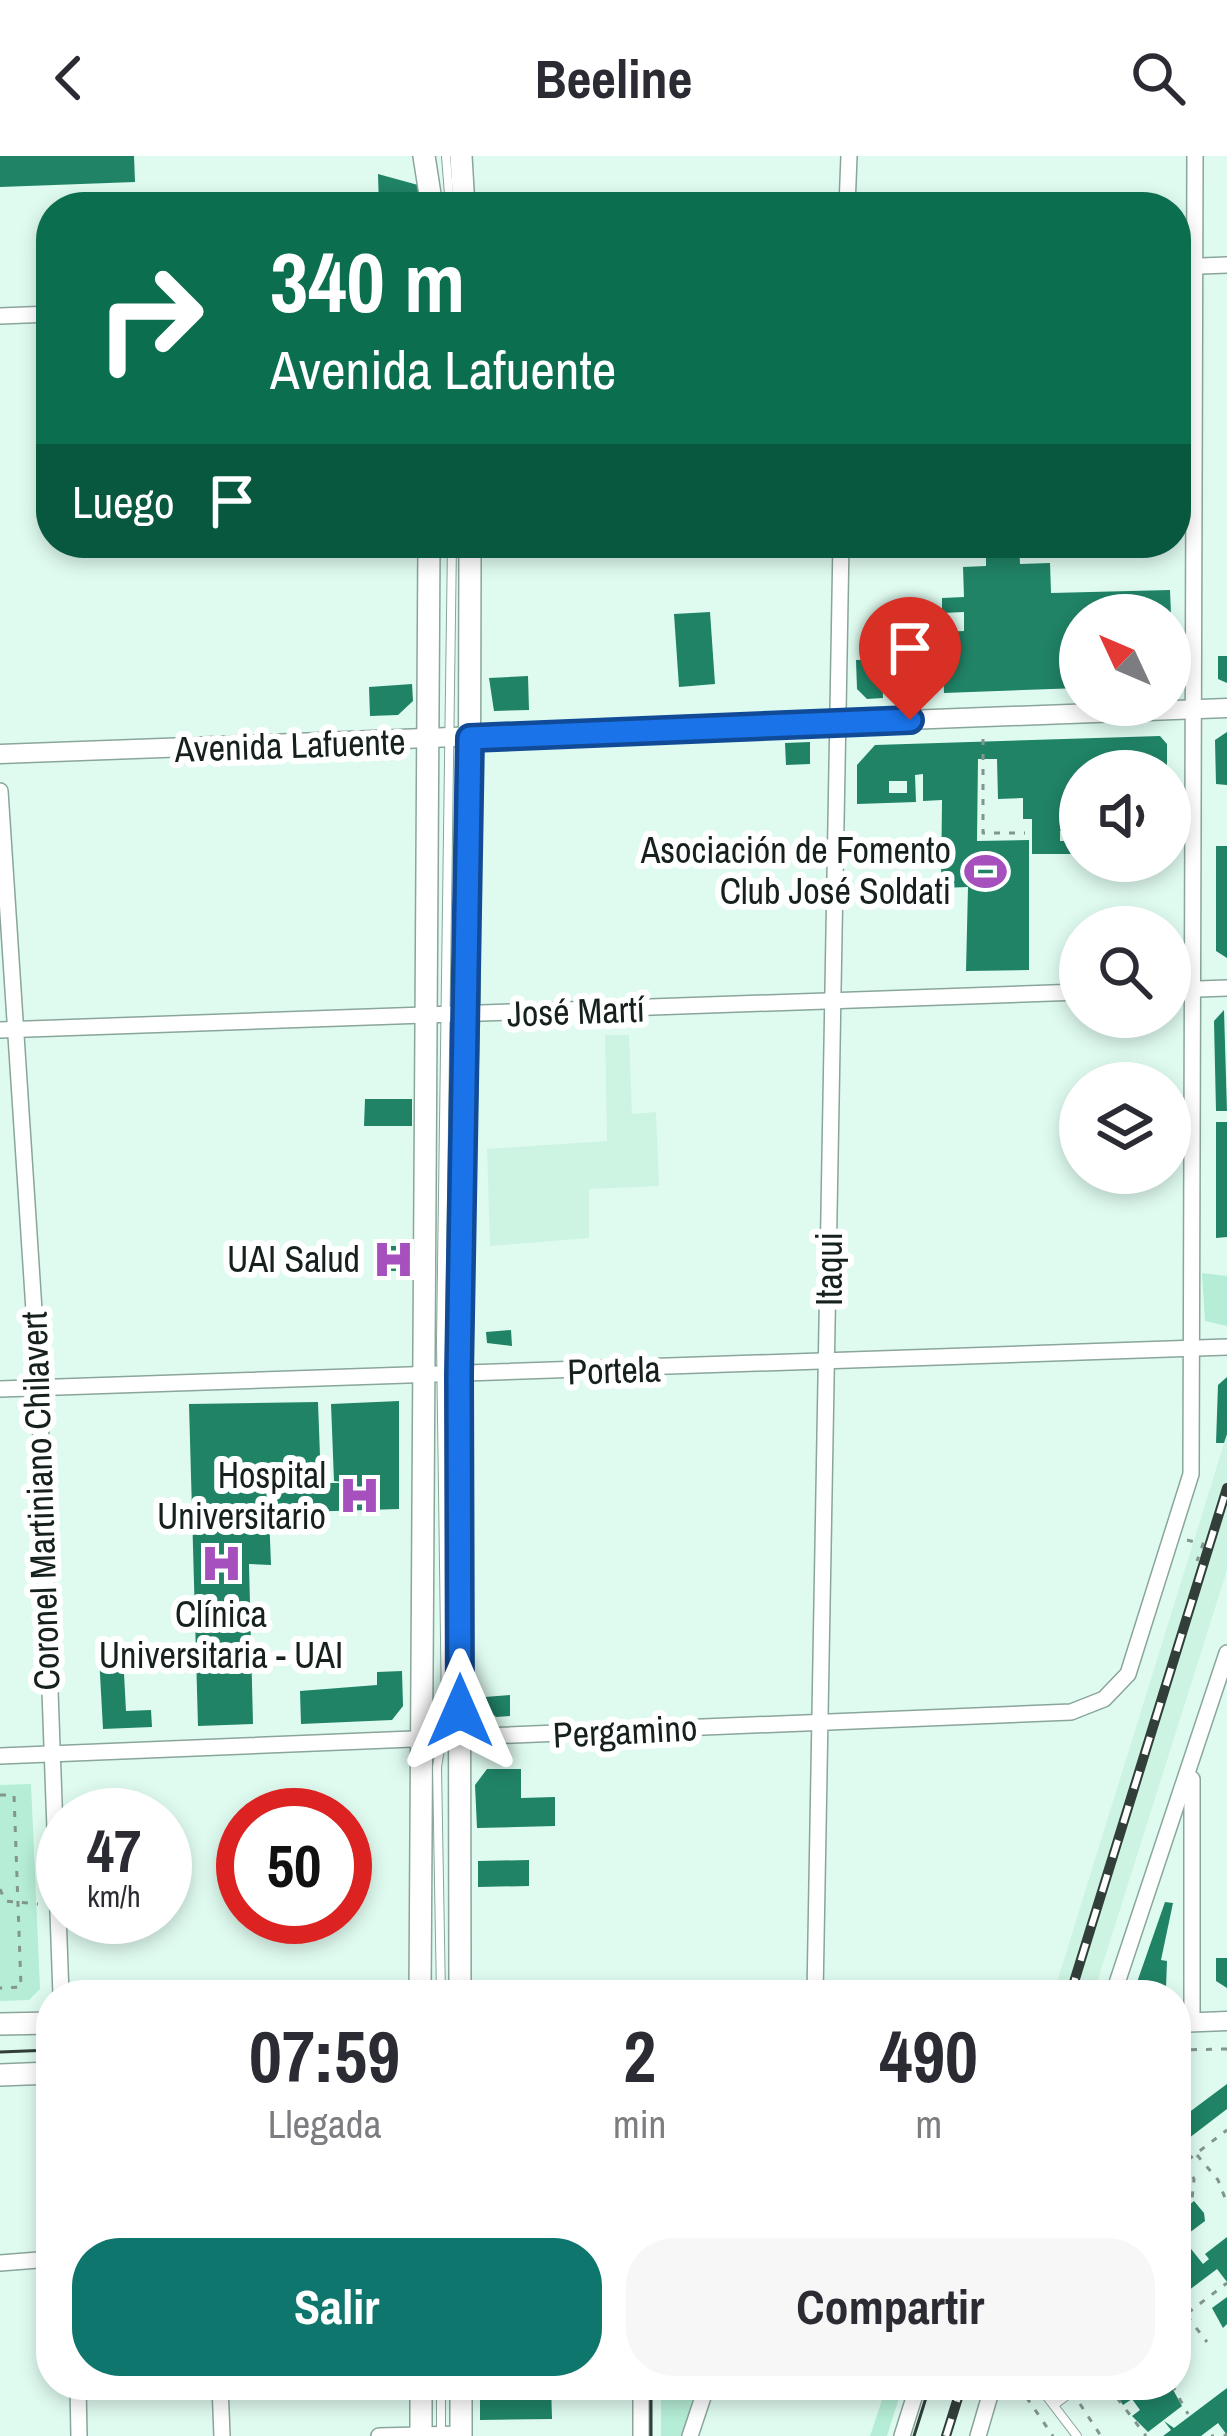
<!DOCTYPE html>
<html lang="es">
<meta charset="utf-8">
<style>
:root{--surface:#fff;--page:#f7f7f7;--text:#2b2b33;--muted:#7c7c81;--accent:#0f766e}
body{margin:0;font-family:"Archivo Narrow",sans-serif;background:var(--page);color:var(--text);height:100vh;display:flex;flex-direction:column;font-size:45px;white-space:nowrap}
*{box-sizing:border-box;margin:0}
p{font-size:39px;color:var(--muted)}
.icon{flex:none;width:66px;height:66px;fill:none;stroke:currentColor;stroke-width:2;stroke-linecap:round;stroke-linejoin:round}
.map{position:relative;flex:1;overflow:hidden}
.drawer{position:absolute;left:36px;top:1824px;width:1155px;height:420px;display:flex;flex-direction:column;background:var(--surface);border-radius:48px;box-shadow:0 6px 18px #0003}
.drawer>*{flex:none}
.banner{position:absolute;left:36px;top:36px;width:1155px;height:366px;border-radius:48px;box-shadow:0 6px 18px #0003;background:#0b6e4f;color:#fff;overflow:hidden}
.needle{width:78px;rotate:314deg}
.controls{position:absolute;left:1059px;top:438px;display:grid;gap:24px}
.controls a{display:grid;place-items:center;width:132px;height:132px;border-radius:50%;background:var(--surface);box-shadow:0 6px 18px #0003;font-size:60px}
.speed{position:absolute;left:36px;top:1632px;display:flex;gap:24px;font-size:60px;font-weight:700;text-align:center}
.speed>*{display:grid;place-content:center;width:156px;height:156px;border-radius:50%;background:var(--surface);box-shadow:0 6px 18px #0003;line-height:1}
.speed small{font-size:30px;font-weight:400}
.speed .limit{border:18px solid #d22;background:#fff;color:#111}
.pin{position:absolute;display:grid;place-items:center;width:102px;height:102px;color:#fff;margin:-123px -51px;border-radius:50% 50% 50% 0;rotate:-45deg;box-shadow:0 0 12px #0007}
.pin .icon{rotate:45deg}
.me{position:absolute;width:132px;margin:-66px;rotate:0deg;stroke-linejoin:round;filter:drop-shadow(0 0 9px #0008)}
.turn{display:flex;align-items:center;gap:42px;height:252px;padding:0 36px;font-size:54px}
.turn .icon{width:156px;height:156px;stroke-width:2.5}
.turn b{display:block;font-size:84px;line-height:102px}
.then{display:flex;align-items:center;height:114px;padding:0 36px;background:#0003;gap:24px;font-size:45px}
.eta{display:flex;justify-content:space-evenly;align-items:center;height:204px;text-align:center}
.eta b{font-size:72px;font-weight:700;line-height:84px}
.action{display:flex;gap:24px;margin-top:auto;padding:24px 36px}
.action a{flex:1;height:138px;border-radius:48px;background:var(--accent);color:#fff;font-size:48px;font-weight:700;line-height:138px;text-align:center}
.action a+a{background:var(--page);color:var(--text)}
header{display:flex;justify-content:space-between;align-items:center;height:156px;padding:0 36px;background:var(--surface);font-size:54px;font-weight:700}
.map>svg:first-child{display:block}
</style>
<header><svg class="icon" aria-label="back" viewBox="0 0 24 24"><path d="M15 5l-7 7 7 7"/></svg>Beeline<svg class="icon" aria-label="search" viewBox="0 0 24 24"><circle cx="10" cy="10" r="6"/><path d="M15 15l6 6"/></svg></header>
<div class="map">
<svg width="1227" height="2280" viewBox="0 0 1227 2280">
<rect width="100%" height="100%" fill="#dffbf0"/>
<!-- built -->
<g fill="#cdf3e3">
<polygon points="605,879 629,879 632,958 656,956 659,1030 589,1033 589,1082 490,1090 487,993 607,985"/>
<polygon points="1227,1278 1227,1414 1093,1839 1053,1839"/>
</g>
<!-- green -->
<g fill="#b5edd6">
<polygon points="1202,1117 1227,1120 1227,1170 1205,1165"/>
<polygon points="31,1628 40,1833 29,1844 0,1845 0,1629"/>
<polygon points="661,2229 697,2229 682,2280 661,2280"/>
<polygon points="887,2229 903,2229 887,2280 870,2280"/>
</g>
<!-- building -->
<g fill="#208366" fill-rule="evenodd">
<polygon points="0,0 134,0 135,26 0,31"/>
<polygon points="378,18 418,29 419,51 379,51"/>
<polygon points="986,387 1019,387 1020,408 1050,407 1051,437 1170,434 1171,459 1080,459 1080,532 944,537 942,476 964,475 964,456 942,457 942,442 964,441 963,411 986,410"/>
<polygon points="710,456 715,528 679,531 674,458"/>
<polygon points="1218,500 1227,500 1227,527 1218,523"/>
<polygon points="882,503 883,542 867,543 857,533 856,504"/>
<polygon points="528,520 529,554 494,555 489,522"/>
<polygon points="412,528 413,545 398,559 370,560 369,531"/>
<polygon points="1227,576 1227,629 1216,628 1215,584"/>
<path d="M1160,580L1167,588V615H1138V611L1080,615V675H1060V685H1080V698H1032V663H1023V642L998,643L997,603H978L977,685L1029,684V814L966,815L968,731L941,732L942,644L923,645V618L915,619L916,646L857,648V609L875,589ZM889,625H907V637H889Z"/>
<polygon points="810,586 810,608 786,609 785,587"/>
<polygon points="1216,690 1227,690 1227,802 1216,795"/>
<polygon points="1224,854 1227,955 1216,955 1214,865"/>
<polygon points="365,943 412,943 412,970 364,970"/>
<polygon points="1216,966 1227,966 1227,1081 1216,1082"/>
<rect x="379" y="1090" width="31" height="25"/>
<polygon points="511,1174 512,1190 487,1187 486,1176"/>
<polygon points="1227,1221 1227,1278 1224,1287 1216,1287 1218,1229"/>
<polygon points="399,1245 399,1353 269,1357 271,1409 249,1408 253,1568 198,1570 189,1248 318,1246 321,1327 352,1327 334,1325 331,1248"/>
<polygon points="123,1499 126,1555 151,1554 152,1571 103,1573 99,1500"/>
<polygon points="402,1515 403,1550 392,1564 301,1568 300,1535 377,1529 377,1516"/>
<polygon points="510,1539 510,1560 496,1561 484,1550 485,1541"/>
<polygon points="487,1613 521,1613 521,1642 555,1641 555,1670 477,1672 475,1629"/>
<polygon points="529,1704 529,1730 478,1731 478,1705"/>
<polygon points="1165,1746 1173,1747 1161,1804 1167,1805 1166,1832 1159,1839 1140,1839 1135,1832"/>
<polygon points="1216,1802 1227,1802 1227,1832 1216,1825"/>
<polygon points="1227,1928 1227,1953 1176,1992 1176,1966"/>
<polygon points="1176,2026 1189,2044 1183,2054 1194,2045 1204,2057 1205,2065 1189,2077 1183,2068 1176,2074 1203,2108 1209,2103 1205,2098 1227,2081 1227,2126 1217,2113 1176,2144 1176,2121 1183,2116 1176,2107"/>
<polygon points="1227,2141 1227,2168 1223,2172 1212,2152"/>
<polygon points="480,2229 551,2229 552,2263 480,2264"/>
<polygon points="1119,2229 1158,2229 1163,2236 1171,2230 1182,2250 1148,2276 1132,2260 1140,2254 1132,2243 1123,2249 1112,2234"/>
<polygon points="1227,2232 1227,2279 1218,2267 1201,2280 1163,2280 1171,2274 1164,2265 1174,2272"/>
</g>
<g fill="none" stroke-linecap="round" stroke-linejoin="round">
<defs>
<g id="service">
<polyline points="446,0 450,51"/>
<polyline points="441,1839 437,1611 446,1556 441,1186 452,387"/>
<polyline points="1038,2229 1077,2280"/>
<polyline points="1054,2249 1081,2229"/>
<polyline points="441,2275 441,2229"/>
</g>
<g id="minor">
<polyline points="847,51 849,0"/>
<polyline points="1176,111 1227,109"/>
<polyline points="0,160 51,158"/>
<polyline points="0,635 39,1231 61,1839"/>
<polyline points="1170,834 1227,832"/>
<polyline points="0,874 1080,836"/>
<polyline points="0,1233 1227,1191"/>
<polyline points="0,1600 1071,1556 1104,1543 1128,1518 1191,1318 1195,0"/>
<polyline points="815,1839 841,387"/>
<polyline points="1113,1839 1227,1497"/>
<polyline points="1192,1866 1192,1623"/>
<polyline points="0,2107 51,2103"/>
<polyline points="78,2229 79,2280"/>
<polyline points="220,2229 222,2280"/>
<polyline points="641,2229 641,2280"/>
<polyline points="379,2280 461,2278"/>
<polyline points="690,2280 707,2229"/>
<polyline points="902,2280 918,2229"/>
<polyline points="978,2280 993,2229"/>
</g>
<g id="tertiary">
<polyline points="0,598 1227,552"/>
<polyline points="1176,1867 1227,1865"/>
</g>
<g id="secondary">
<polyline points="424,0 432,51"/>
<polyline points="461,0 464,51"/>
<polyline points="420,1839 429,387"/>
<polyline points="460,1839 459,1219 469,835 470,387"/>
<polyline points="0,1868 51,1867"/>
<polyline points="0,1919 51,1917"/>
<polyline points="461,2229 461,2280"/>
<polyline points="421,2280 421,2229"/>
</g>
</defs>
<!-- service casing -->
<use href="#service" stroke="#8aa59a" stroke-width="10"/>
<!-- minor casing -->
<use href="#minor" stroke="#8aa59a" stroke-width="18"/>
<!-- tertiary casing -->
<use href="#tertiary" stroke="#8aa59a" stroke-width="21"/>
<!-- secondary casing -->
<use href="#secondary" stroke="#8aa59a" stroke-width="24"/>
<!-- path -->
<g stroke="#82968e" stroke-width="3" stroke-dasharray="6 9" stroke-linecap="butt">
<polyline points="983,583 983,677 1025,677"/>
<polyline points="1187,1384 1203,1388 1197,1405"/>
<polyline points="0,1639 14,1639 21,1831 0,1832"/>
<polyline points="0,1733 5,1745 38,1748"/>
<polyline points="1176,1894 1227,1893"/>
<polyline points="1197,1999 1218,2024 1227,2047"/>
<polyline points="1185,2008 1194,2023 1192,2044"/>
<polyline points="1176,2013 1227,1974"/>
<polyline points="1187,2160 1207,2186"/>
<polyline points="1176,2166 1227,2127"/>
<polyline points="1018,2229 1053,2280"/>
<polyline points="1172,2229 1188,2258"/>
<polyline points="1108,2230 1146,2280"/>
<polyline points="1092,2239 1105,2229"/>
<polyline points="1080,2248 1101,2280"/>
<polyline points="1211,2280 1214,2280"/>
<polyline points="1224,2280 1227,2278"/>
</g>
<!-- service -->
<use href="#service" stroke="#fff" stroke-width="8"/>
<!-- minor -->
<use href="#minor" stroke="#fff" stroke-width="15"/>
<!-- tertiary -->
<use href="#tertiary" stroke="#fff" stroke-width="18"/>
<!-- secondary -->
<use href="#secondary" stroke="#fff" stroke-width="21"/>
<!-- tram -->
<g stroke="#313e39" stroke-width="3">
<polyline points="0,1896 51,1894"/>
<polyline points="651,2280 651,2229"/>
<polyline points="914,2280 930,2229"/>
</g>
<defs>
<g id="rail">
<polyline points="1070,1839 1227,1332"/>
<polyline points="946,2280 962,2229"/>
</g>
</defs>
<!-- rail casing -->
<use href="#rail" stroke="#313e39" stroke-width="10"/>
<!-- rail -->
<use href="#rail" stroke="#fff" stroke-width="6" stroke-dasharray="18" stroke-linecap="butt"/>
</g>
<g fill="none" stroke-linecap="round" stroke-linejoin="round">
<defs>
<polyline id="route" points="460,1555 459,1219 470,582 910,564"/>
</defs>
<!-- route casing -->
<use href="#route" stroke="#114b97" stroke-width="30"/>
<!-- route -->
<use href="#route" stroke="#1a73e8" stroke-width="21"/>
</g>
<!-- icons -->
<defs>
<symbol id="stadium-bare" viewBox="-9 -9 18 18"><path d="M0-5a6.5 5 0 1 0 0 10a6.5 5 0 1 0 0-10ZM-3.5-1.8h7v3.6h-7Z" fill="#a650be" stroke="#fff" stroke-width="2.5" paint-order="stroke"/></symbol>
<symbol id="hospital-bare" viewBox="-9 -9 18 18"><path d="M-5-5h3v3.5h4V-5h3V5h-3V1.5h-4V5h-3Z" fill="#a650be" stroke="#fff" stroke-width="2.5" paint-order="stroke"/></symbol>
</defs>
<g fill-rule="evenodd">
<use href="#stadium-bare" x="956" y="686" width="59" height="59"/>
<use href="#hospital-bare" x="364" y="1074" width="59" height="59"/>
<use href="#hospital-bare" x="330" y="1310" width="59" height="59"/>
<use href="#hospital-bare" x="192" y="1378" width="59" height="59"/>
</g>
<g text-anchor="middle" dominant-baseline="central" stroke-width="12" stroke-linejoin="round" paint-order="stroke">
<!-- street labels -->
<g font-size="36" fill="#16201c" stroke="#fff">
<text transform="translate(290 589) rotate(-2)">Avenida Lafuente</text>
<text transform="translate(576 855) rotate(-2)">José Martí</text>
<text transform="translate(829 1113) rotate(-90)">Itaqui</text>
<text transform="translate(614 1214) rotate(-2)">Portela</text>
<text transform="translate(40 1345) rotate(-92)">Coronel Martiniano Chilavert</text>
<text transform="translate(625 1575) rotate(-3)">Pergamino</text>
</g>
<!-- poi labels -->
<g font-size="36" fill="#16201c" stroke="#fff" text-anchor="end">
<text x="951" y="694">Asociación de Fomento<tspan x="951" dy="41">Club José Soldati</tspan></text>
<text x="360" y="1103">UAI Salud</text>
<text x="326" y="1319">Hospital<tspan x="326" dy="41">Universitario</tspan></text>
<text x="221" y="1458" text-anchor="middle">Clínica<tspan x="221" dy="41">Universitaria - UAI</tspan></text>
</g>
</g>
</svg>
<div class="controls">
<a><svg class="needle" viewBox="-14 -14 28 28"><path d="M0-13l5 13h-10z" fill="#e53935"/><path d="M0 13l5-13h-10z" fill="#7c7c81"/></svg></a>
<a><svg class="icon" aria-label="sound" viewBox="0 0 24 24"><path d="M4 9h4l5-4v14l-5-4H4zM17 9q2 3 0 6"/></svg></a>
<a><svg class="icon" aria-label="search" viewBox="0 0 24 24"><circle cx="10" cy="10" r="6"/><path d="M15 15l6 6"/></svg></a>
<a><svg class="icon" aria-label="layers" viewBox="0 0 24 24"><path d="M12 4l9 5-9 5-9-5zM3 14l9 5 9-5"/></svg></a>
</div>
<div class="speed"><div>47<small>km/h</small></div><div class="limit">50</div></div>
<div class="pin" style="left:910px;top:564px;background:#d93025"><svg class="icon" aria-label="arrive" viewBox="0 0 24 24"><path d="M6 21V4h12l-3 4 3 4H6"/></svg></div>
<svg class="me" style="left:460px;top:1555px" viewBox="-20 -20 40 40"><path d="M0-17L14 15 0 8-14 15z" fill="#1a73e8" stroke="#fff" stroke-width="4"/></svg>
<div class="banner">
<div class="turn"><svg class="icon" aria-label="right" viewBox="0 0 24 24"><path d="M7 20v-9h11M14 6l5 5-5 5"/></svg><div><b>340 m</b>Avenida Lafuente</div></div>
<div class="then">Luego<svg class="icon" aria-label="arrive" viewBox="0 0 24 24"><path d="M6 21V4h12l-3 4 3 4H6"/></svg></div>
</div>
<section class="drawer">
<div class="eta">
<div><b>07:59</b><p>Llegada</p></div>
<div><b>2</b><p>min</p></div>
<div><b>490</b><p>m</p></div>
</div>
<div class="action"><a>Salir</a><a>Compartir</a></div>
</section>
</div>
